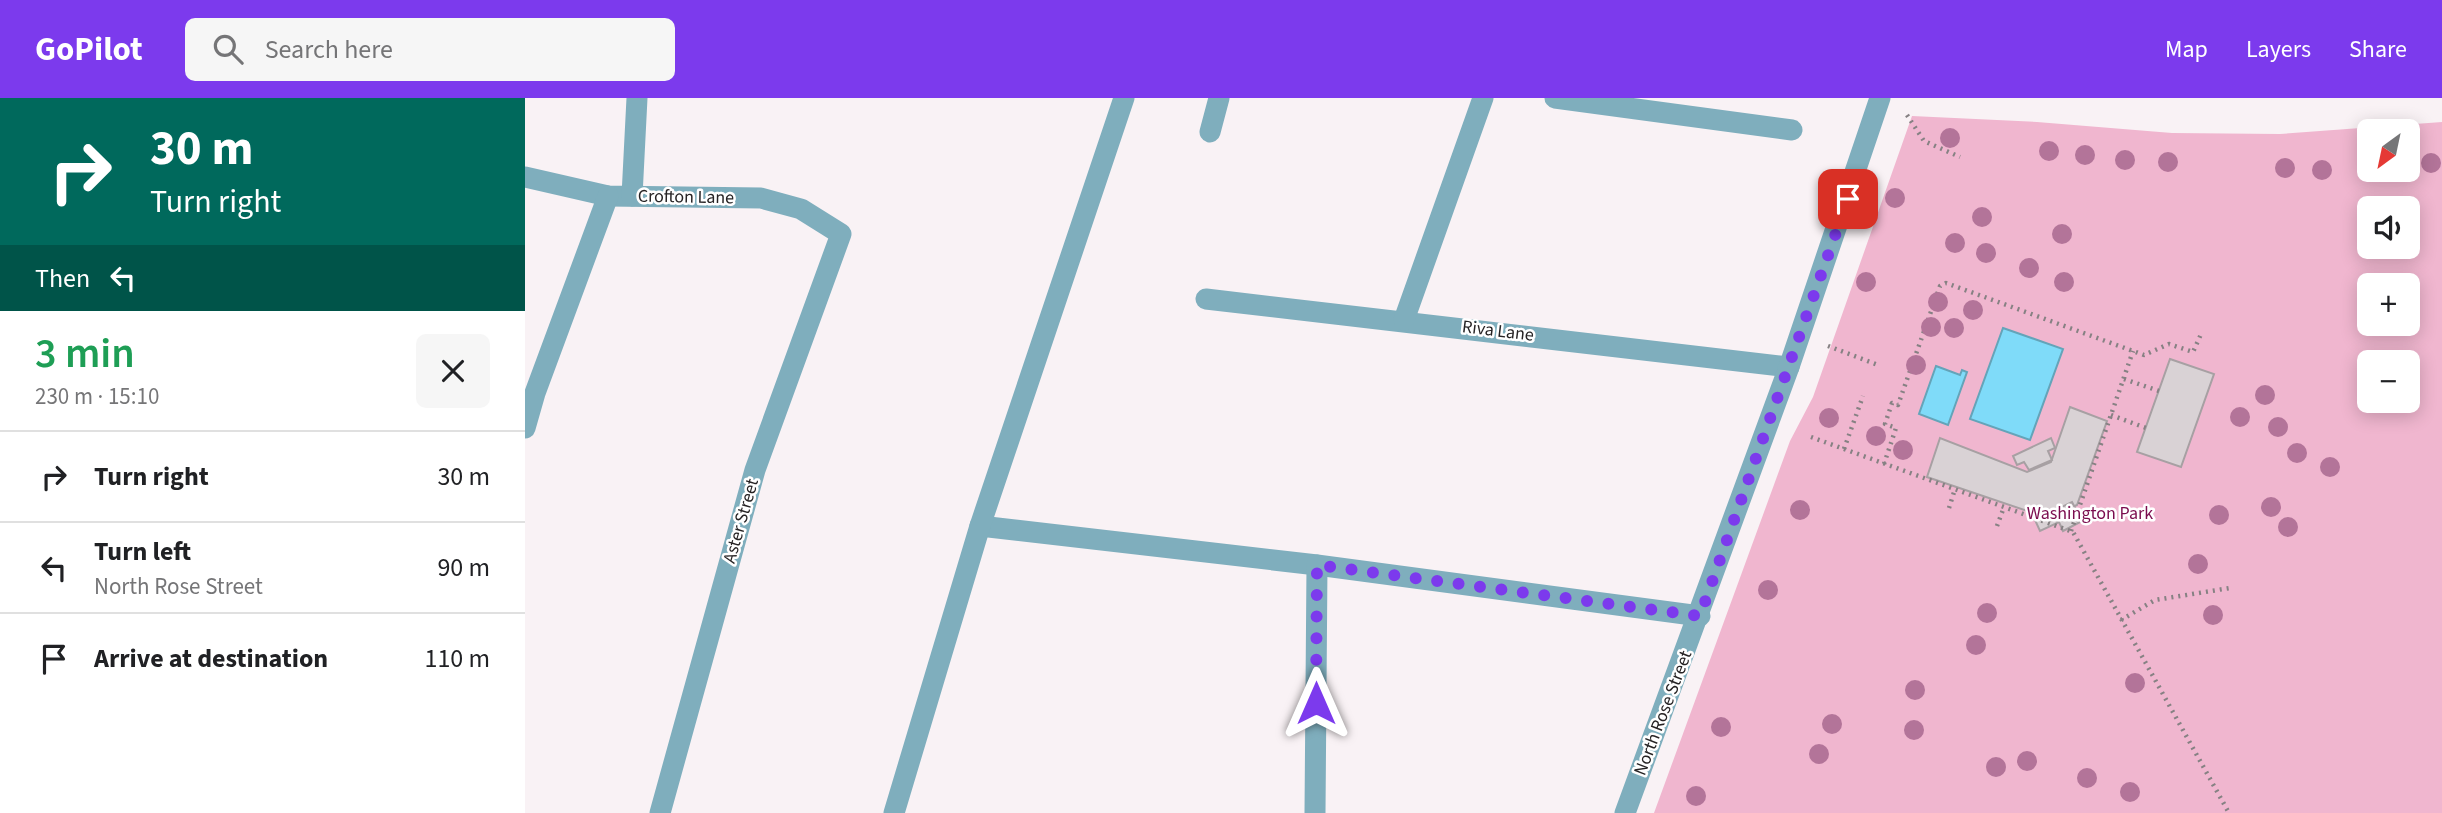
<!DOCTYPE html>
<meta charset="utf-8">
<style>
:root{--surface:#fff;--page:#f6f6f6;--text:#202124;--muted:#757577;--line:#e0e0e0;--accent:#7c3aed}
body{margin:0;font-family:"Source Sans 3",sans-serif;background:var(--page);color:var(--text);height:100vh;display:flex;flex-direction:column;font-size:26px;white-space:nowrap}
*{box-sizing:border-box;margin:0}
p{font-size:23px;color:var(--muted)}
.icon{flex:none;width:38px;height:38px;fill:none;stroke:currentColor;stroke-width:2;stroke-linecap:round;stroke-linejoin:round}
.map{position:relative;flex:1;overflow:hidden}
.drawer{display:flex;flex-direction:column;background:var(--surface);width:525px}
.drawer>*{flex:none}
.banner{background:#00695c;color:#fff;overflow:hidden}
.needle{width:46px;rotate:213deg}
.controls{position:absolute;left:1832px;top:21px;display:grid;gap:14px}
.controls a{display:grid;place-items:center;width:63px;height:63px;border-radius:10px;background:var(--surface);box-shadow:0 4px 18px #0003;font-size:35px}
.pin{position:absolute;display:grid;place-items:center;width:60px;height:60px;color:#fff;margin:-30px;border-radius:14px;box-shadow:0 4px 10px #0006}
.me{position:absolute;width:77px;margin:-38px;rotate:0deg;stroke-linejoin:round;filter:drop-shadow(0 0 5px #0008)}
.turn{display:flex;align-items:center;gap:24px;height:147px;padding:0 35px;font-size:32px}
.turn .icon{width:91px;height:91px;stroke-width:2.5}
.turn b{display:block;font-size:49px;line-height:60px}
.then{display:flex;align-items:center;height:66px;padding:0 35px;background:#0003;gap:14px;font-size:26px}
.round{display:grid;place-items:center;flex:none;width:74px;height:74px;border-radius:10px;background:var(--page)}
.summary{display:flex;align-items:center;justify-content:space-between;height:119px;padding:0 35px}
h1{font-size:42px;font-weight:600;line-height:52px;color:#1e9e55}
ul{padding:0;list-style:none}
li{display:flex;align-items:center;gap:21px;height:91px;padding:0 35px;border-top:2px solid var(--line)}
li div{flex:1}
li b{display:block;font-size:26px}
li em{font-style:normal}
header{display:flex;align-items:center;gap:42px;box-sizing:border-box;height:98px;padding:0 35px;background:var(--accent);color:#fff}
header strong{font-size:33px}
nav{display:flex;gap:38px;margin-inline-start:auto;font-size:24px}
.search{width:490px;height:63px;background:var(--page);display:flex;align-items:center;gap:18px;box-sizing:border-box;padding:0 24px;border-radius:10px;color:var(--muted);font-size:26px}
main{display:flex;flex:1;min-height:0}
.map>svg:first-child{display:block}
</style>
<header>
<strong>GoPilot</strong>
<div class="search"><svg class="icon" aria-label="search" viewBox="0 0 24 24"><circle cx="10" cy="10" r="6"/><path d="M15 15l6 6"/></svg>Search here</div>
<nav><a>Map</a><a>Layers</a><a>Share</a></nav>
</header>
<main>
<section class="drawer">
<div class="banner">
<div class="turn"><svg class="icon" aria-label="right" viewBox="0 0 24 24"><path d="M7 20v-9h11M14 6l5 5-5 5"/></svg><div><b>30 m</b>Turn right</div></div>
<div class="then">Then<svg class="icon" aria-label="left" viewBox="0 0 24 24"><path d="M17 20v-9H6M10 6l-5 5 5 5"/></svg></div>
</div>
<div class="summary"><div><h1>3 min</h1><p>230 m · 15:10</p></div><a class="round"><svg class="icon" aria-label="close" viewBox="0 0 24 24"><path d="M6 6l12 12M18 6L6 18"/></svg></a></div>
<ul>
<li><svg class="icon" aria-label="right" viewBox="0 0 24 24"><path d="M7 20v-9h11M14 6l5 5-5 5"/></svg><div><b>Turn right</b></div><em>30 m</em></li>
<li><svg class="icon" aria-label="left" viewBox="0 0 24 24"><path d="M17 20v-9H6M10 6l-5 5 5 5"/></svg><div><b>Turn left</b><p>North Rose Street</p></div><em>90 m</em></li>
<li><svg class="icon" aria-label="arrive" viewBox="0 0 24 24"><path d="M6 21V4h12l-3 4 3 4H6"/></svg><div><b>Arrive at destination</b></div><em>110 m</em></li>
</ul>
</section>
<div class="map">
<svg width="1917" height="715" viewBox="0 0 1917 715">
<rect width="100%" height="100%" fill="#f9f2f5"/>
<!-- green -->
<path fill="#f0b6cf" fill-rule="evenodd" d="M1387,18L1512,24L1647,35L1755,36L1917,24V715H1129L1265,343L1288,299ZM1844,33H1883V72H1844ZM1844,110H1883V149H1844ZM1844,187H1883V226H1844ZM1844,264H1883V303H1844Z"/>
<!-- water -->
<g fill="#7fdbf9" stroke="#64a4b9" stroke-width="2">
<polygon points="1478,230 1538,251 1505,342 1445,321"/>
<polygon points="1411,268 1435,277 1437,272 1442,274 1423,327 1394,316"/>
</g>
<!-- building -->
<g fill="#d9d2d5" stroke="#a7a0a3" stroke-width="2">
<polygon points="1645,261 1689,276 1656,369 1612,354"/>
<polygon points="1545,309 1582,323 1552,407 1523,420 1402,379 1415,340 1502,374 1526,364"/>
<polygon points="1526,340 1530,350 1523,353 1527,362 1504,372 1499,364 1492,367 1488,358"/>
<polygon points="1547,404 1557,423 1538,433 1534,424 1515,433 1510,422"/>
</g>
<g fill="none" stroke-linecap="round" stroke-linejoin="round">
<!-- path -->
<g stroke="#868183" stroke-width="4.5" stroke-dasharray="2 5" stroke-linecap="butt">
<polyline points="1382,17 1399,43 1435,59"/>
<polyline points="1303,248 1353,267"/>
<polyline points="1599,281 1634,293"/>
<polyline points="1586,317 1621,330"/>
<polyline points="1286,339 1548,434 1704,715"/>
<polyline points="1319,351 1338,298"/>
<polyline points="1359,366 1371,330 1360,326 1367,305 1373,307 1415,188 1421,185 1619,257 1644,246 1668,254 1677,234"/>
<polyline points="1424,410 1430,391"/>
<polyline points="1472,428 1479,409"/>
<polyline points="1546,433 1608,253"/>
<polyline points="1596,522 1630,502 1705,490"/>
</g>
<!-- minor -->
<g stroke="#7faebd" stroke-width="21">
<polyline points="1030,0 1267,32"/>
<polyline points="685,34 694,0"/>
<polyline points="0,79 83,98 236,100 276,111 316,136 230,372 135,715"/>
<polyline points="107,98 112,0"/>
<polyline points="681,201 1264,269"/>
<polyline points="879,222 958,0"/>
<polyline points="0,330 10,295 83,98"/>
<polyline points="455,428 792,467 1175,518"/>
<polyline points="369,715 455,428 599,0"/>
<polyline points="790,715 792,467"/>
<polyline points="1100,715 1264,269 1355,0"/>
</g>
</g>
<!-- trees -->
<g fill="#b37499">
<circle cx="1425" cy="40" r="10"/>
<circle cx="1524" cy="53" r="10"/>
<circle cx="1560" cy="57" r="10"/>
<circle cx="1600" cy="62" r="10"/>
<circle cx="1643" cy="64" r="10"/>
<circle cx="1906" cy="65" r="10"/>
<circle cx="1760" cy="70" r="10"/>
<circle cx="1797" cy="72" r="10"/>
<circle cx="1370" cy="100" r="10"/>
<circle cx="1457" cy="119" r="10"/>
<circle cx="1537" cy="136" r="10"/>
<circle cx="1430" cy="145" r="10"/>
<circle cx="1461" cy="155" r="10"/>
<circle cx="1504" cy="170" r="10"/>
<circle cx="1341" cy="184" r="10"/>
<circle cx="1539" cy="184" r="10"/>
<circle cx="1413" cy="204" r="10"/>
<circle cx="1448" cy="212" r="10"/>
<circle cx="1406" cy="229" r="10"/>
<circle cx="1429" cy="230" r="10"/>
<circle cx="1391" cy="267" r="10"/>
<circle cx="1740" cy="297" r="10"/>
<circle cx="1715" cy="319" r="10"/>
<circle cx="1304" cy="320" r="10"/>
<circle cx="1753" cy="329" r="10"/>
<circle cx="1351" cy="338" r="10"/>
<circle cx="1378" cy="352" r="10"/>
<circle cx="1772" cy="355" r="10"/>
<circle cx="1805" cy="369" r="10"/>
<circle cx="1746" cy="409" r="10"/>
<circle cx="1275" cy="412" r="10"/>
<circle cx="1694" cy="417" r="10"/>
<circle cx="1763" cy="429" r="10"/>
<circle cx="1673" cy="466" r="10"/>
<circle cx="1243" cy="492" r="10"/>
<circle cx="1462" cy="515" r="10"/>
<circle cx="1688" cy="517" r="10"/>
<circle cx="1451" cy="547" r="10"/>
<circle cx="1610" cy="585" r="10"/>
<circle cx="1390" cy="592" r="10"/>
<circle cx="1307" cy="626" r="10"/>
<circle cx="1196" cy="629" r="10"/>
<circle cx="1389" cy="632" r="10"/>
<circle cx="1294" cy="656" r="10"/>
<circle cx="1502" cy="663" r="10"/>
<circle cx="1471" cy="669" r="10"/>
<circle cx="1562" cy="680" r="10"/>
<circle cx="1605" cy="694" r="10"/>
<circle cx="1171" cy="698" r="10"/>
</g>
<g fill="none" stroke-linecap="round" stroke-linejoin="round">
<!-- route -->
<polyline stroke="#7c3aed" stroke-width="12" stroke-dasharray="0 21.6" points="791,605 792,467 1175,518 1323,101"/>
</g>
<g text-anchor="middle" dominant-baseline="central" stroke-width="5" stroke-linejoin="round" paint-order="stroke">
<!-- street labels -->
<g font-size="18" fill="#262324" stroke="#fff">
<text transform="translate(161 99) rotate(1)">Crofton Lane</text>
<text transform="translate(973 233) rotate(7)">Riva Lane</text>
<text transform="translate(216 423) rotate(-74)">Aster Street</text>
<text transform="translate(1138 615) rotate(-69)">North Rose Street</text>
</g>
<!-- park labels -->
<g font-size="18" fill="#7a0c4e" stroke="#fff">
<text x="1565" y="415">Washington Park</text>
</g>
</g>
</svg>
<div class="controls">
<a><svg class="needle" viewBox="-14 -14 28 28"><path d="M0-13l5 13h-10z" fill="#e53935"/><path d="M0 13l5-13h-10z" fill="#757577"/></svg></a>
<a><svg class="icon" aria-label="sound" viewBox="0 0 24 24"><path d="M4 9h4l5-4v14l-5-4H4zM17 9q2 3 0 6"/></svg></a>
<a>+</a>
<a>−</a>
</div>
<div class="pin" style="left:1323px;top:101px;background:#d93025"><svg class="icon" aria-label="arrive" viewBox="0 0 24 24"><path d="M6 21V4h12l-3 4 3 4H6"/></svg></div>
<svg class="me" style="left:791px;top:605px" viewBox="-20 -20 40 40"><path d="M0-17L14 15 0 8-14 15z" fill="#7c3aed" stroke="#fff" stroke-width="4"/></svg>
</div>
</main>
